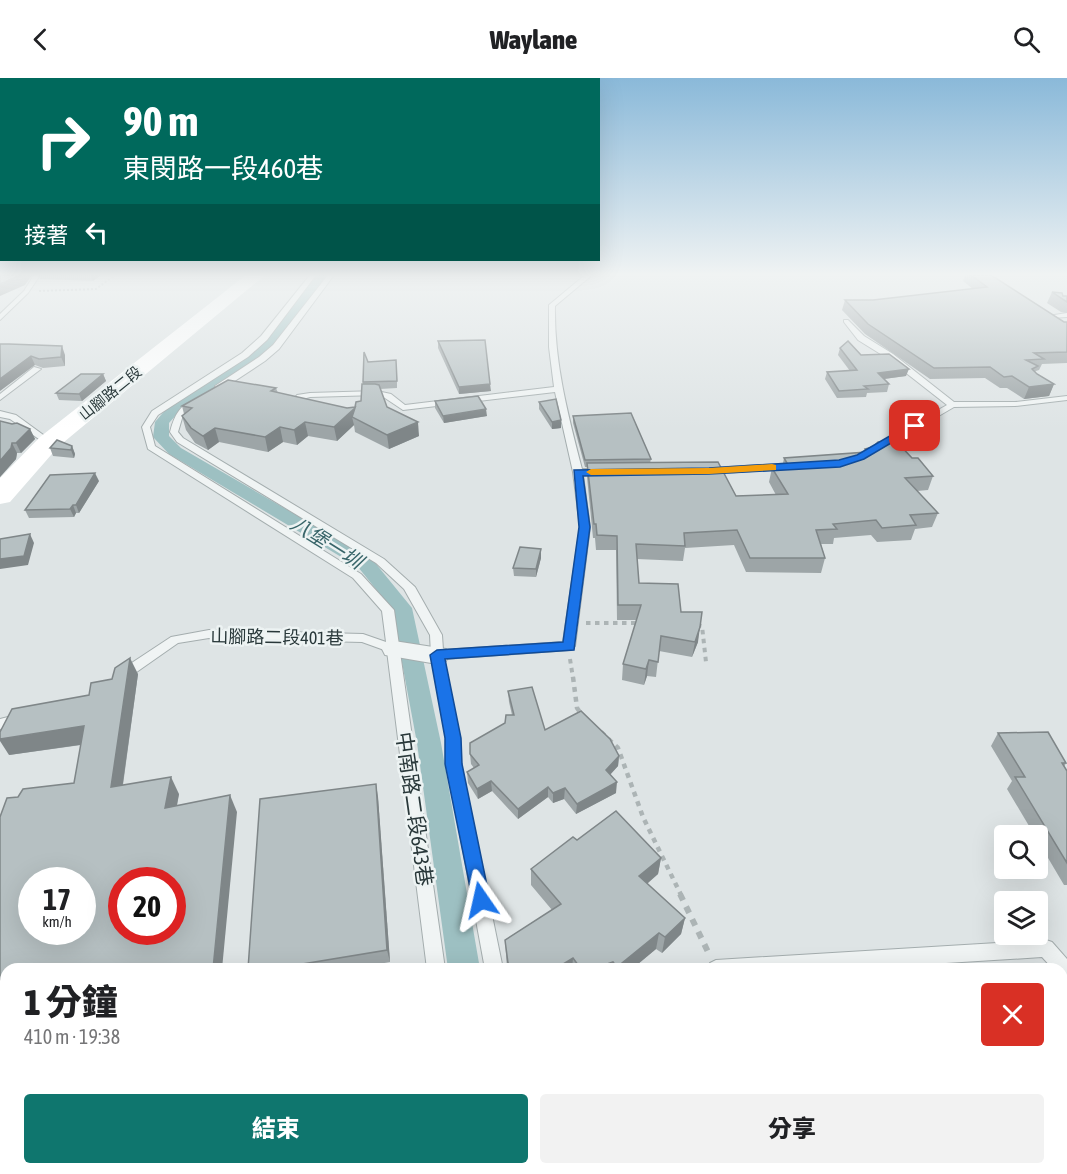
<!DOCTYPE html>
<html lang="zh-TW">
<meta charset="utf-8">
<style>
:root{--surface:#fff;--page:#f2f2f2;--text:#202124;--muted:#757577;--accent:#0f766e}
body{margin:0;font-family:"Asap Condensed","Noto Sans TC",sans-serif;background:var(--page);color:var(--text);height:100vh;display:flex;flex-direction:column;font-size:22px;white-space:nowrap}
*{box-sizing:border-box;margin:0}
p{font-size:20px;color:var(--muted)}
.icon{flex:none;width:33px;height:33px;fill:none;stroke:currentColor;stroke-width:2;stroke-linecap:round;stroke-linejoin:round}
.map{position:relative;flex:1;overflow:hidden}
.panel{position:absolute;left:0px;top:885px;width:1068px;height:212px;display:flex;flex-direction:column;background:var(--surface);border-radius:18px 18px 0 0;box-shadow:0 6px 24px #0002}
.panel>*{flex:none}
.top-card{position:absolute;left:0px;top:0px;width:600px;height:183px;box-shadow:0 6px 24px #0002;background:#00695c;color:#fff;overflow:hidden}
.controls{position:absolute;left:994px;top:747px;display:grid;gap:12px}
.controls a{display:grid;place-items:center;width:54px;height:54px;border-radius:6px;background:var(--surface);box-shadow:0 6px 24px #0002;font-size:30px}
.speed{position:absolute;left:18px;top:789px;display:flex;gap:12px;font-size:30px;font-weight:700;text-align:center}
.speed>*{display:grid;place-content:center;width:78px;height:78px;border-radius:50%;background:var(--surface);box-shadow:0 6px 24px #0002;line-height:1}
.speed small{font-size:15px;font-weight:400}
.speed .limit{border:9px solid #d22;background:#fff;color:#111}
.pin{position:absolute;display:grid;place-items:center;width:51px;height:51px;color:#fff;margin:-26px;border-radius:12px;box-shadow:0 3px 9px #0006}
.me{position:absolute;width:66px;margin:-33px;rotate:349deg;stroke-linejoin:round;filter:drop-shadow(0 0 4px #0008)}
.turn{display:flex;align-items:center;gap:21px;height:126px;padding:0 24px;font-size:27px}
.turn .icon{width:78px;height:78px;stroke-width:2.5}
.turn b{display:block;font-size:42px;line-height:51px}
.then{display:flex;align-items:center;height:57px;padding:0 24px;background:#0003;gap:12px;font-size:22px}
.round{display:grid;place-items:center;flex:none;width:63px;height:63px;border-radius:6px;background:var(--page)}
.headline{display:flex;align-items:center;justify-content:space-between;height:102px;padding:0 24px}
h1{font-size:36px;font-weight:800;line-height:45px}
.button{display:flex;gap:12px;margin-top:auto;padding:12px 24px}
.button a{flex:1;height:69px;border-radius:6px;background:var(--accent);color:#fff;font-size:24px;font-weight:800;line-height:69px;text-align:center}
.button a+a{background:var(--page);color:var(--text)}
header{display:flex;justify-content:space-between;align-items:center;height:78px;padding:0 24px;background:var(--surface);font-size:27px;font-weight:800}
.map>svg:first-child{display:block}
</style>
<header><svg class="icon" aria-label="back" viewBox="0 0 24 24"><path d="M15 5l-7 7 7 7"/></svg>Waylane<svg class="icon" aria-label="search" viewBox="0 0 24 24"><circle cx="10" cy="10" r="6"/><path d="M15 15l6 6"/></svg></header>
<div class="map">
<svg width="1067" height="1096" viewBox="0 0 1067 1096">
<rect width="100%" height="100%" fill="#dee4e5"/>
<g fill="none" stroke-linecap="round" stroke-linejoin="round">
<!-- canal -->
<g fill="#9dc0c2" fill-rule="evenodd">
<polygon points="317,197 328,197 269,272 177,336 169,345 169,358 181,370 372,481 412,530 441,665 480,891 448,891 417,665 392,531 358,489 169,376 153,359 155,344 167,330 261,266"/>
<polygon points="476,1090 513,1090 514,1096 476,1096"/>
</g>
<defs>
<g id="service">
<polygon points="34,197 40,197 28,215 0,242 0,236 24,213"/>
<polygon points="310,197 316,197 267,262 248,279 158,337 150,349 155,368 361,496 394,532 445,891 427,891 387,573 362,564 209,560 178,565 128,600 118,600 117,597 118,594 171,559 209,552 363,556 386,564 382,533 353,500 148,371 142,349 152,333 242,275 261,258"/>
<polygon points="328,197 334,197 279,271 265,283 221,312 215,312 215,308 259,279 273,267"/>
<path d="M585,197H592L555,228C554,284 568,337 582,391H602L607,394L602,397H583L590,449L575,568L569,572L444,581L460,660L461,685L503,891H485L447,685L446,660L431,577L430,557L404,511L376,485L177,364L170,354C174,339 180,323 199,323V327L183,337L178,354L183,360L384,481L415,509L442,557L443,572L563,564L580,449L573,394L555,314L403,332L385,320L377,317L310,319L303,321L300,324L306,327L302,329L290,326L297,317L310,315L377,313L391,316L405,327L554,309L549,269V227Z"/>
<polygon points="1067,235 1067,239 1051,240 1048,238"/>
<polygon points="844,242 848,242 864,258 893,276 954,324 1015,324 1067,318 1067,322 1015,328 954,329 877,374 871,374 871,370 947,327 887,280 858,262 844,244"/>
<polygon points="34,289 41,291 0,322 0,316"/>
<polygon points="0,333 16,337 53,364 49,367 46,366 10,341 0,339"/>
<polygon points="796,385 801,388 799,390 709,396 704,393 709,390"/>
<polygon points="20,636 25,637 27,641 25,645 0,651 0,641"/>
<polygon points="1046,862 1052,864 1067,881 1067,903 1062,901 1062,891 1053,891 1042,879 850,891 707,891 710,885 716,882"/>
<polygon points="441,1090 463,1090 464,1096 442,1096"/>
<rect x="512" y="1090" width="22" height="6"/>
</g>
<polygon id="minor" points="394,563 446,571 449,577 446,583 437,586 385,577 382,571 385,565"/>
</defs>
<!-- service casing -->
<use href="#service" stroke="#a4adae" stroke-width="2"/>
<!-- minor casing -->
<use href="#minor" stroke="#a4adae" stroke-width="2"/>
<!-- path-far3 -->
<polyline stroke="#acb4b5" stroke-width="2" stroke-dasharray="2 2" stroke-linecap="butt" points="39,213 96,211 115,197"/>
<!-- path-far2 -->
<g stroke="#acb4b5" stroke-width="4" stroke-dasharray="4.5 4.5" stroke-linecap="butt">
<polyline points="586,545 639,545"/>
<polyline points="697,547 702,548 706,584"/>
<polyline points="570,581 573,600"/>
</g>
<!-- path-far1 -->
<g stroke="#acb4b5" stroke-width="4.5" stroke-dasharray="5 5" stroke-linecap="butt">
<polyline points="573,599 577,630 582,637"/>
<polyline points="601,654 618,670 643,739 681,817"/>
</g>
<!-- path -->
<polyline stroke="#acb4b5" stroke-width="6" stroke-dasharray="7 7" stroke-linecap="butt" points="680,816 710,878"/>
<!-- service -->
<use href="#service" fill="#f0f4f4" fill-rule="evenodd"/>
<!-- minor -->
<use href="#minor" fill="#f0f4f4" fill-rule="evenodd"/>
<!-- secondary -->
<polygon fill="#fff" fill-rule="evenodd" points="246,197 265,197 58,369 10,424 0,426 0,400 40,359"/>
</g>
<!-- wall -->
<g fill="#9da5a7">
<polygon points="38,197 101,197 93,203 40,201"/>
<polygon points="965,197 991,197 1064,244 1067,244 1067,285 1042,286 1039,292 1036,293 1035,294 1037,296 1054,306 1049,318 1024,321 1007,310 1000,310 985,300 930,301 865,256 842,232 845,222 873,222 973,211 963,203"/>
<polygon points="1052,214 1063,218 1067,218 1067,235 1061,234 1047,225"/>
<polygon points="438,263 491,313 459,316 438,270"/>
<polygon points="0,266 65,277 65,288 43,290 35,287"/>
<polygon points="840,270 861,277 906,298 884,301 889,306 887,314 867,315 866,319 837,320 825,301 827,294 850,293 838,277"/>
<polygon points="368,284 397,289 397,310 380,311 387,329 419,358 389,371 355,354 354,347 337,363 308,358 297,367 283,364 268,374 219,364 208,372 195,365 186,352 182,338 184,336 182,328 276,310 278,315 347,330 355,329 361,323 363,304"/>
<polygon points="103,296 106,303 82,323 59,322 56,315"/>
<polygon points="435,323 487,338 444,345 435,330"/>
<polygon points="539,324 561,342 561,350 552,351 539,331"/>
<polygon points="573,338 651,381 650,385 736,418 776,417 769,404 772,390 782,390 784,380 864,374 865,371 912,380 933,398 928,412 917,413 938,435 932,449 915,451 911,462 877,464 871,457 834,460 833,466 821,466 825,480 821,495 746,494 734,467 685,470 683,483 637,481 639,505 681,534 698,564 692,579 659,573 656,599 647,598 644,607 622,602 623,586 637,542 617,542 616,472 596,472 595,460 593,460 587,399 587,389 585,389 573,345"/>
<polygon points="0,343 30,351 35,361 21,375 17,375 16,381 0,399"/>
<polygon points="72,368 75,376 74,380 53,378 50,370"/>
<polygon points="99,403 79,435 76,435 74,439 29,440 25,432"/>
<polygon points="541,471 541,480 536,499 514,498 513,490"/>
<polygon points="138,596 123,707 179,716 177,728 237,734 6,891 6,918 0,920 0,739 18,719 74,705 81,667 9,677 89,617"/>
<polygon points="508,613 545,652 619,678 618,688 610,697 616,715 576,736 564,721 553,725 548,719 518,741 492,713 478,721 468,705 467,694 474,690 471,686 470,676 505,645 512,637 509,624"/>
<polygon points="998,655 1066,685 1064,689 1067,693 1067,807 1064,807 1038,763 1038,758 1035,758 1007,711 1012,703 991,668"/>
<polygon points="378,719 390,884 351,891 248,891"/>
<polygon points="577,762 661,780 658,796 647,806 685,840 681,856 662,875 656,871 632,891 507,891 505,862 552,832 531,807 531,791"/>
</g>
<!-- shaded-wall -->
<g fill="#7f8688">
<polygon points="20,197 32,197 25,207 0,218 0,206"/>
<polygon points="91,197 101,197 93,203"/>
<polygon points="62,268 65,277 65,288 61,279"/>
<polygon points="31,278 35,287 0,313 0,301"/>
<polygon points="909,291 906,298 876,302 878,295"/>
<polygon points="103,296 106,303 82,323 79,316"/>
<polygon points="490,306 491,313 459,316 459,309"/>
<polygon points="1054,306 1049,318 1024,321 1029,309"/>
<polygon points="355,330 352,339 354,347 337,363 334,349"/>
<polygon points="486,331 487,338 444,345 443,338"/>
<polygon points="561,342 561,350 552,351 552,344"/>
<polygon points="305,344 308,358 297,367 294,352"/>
<polygon points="418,344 419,358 389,371 387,357"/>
<polygon points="280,349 283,364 268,374 265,359"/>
<polygon points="215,350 219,364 208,372 203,358"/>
<polygon points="30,351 35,361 21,375 16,365"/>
<polygon points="12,365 17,375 16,381 0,399 0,383"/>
<polygon points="72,368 75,376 74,380 71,372"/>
<polygon points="95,395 99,403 79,435 76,427"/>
<polygon points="73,427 76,435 74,439 70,431"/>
<polygon points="30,456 34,465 28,487 0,491 0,481"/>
<polygon points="541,471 541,480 536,499 536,491"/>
<polygon points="700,549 698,564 692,579 695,564"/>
<polygon points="130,580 138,596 120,726 111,709"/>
<polygon points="649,582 647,598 644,607 646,591"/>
<polygon points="84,648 93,665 9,677 0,663 0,661"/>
<polygon points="619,678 618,688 605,702 606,692"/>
<polygon points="171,699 179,716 173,746 165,730"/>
<polygon points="491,703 492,713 478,721 477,711"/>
<polygon points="617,704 616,715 576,736 577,726"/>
<polygon points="376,706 378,719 390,884 387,872"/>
<polygon points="548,709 548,719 518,741 518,731"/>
<polygon points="565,710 564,721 553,725 553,715"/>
<polygon points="230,717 237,734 222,891 213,891"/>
<polygon points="661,780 658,796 636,815 639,798"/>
<polygon points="685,840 681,856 662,875 665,859"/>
<polygon points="659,855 656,871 632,891 617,891 617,889"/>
<polygon points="573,880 572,891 555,891"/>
<polygon points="613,884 612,891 593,891"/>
</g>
<!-- building -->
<g fill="#b6c0c2" stroke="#7f8688" stroke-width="1.5" fill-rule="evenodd">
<polygon points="0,197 20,197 0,206"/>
<polygon points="971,197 991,197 1064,244 1067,244 1067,274 1034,275 1044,281 1026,282 1038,288 1032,291 1037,296 1054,306 1029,309 1012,298 1004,299 990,289 934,290 868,246 845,222 873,222 987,209"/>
<polygon points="1052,214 1062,215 1063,218 1067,218 1067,224"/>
<polygon points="485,262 490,306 459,309 438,263"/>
<polygon points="848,263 861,277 889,276 909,291 878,295 889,306 864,308 868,311 839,313 827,294 857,292 840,270"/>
<polygon points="0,266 9,266 62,268 61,279 39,281 31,278 0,301"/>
<polygon points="364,274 368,284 396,282 397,303 363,304"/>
<polygon points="81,296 103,296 79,316 56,315"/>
<polygon points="228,302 276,310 271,313 347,330 355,329 356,324 361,323 362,306 375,306 379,307 387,329 418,344 387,357 352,339 355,330 334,349 305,344 294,352 280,349 265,359 215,350 203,358 191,350 182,338 192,330 182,328"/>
<polygon points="478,318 486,331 443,338 435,323"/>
<polygon points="556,321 561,342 552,344 539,324"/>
<polygon points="631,335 651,381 585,382 573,338"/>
<polygon points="0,343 12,346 17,345 30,351 16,365 12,365 11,370 0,383"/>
<polygon points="57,362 72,368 71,372 50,370"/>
<polygon points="896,363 912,380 918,380 933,398 905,400 938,435 910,437 916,447 882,450 876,442 833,446 837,451 816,452 825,480 750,480 737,452 684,455 685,468 636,466 639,505 678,506 681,534 702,534 700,549 695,564 661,558 658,584 649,582 646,591 623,586 641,527 618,527 617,458 597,457 596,446 594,446 587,385 718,384 736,418 788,416 772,390 790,390 784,380 867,374 865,371 873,369 878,364"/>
<polygon points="95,395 76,427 73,427 70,431 25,432 50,397"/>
<polygon points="30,456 24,478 0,481 0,461"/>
<polygon points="520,469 541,471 536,491 513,490"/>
<path d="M130,580L111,709L171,699L165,730L230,717L213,891H6V901L0,902V739L7,720L18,719L23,711L74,705L84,648L0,661V654L12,631L89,617L91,605L112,601L115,590ZM32,802H82V854H32ZM122,802H172V854H122Z"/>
<polygon points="532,609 545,652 581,633 610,661 619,678 606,692 617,704 577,726 565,710 553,715 548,709 518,731 491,703 477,711 467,694 479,687 470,676 470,665 505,645 506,637 514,637 508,613"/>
<polygon points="1048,654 1066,685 1062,685 1067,693 1067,785 1015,699 1025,699 998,655"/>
<polygon points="376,706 387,872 272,891 248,891 260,721"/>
<polygon points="616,733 661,780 639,798 685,840 665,859 659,855 617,889 613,884 593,891 581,891 573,880 555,891 510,891 508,885 505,862 561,826 531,791 573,759 577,762"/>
</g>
<!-- sky -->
<linearGradient id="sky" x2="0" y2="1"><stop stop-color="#8ab9d9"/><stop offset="0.56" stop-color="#f0f3f3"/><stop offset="1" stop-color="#f0f3f3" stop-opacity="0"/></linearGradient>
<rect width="1067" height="351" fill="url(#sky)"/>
<!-- route -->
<polygon fill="#1a73e8" stroke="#114b97" stroke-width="1.5" points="912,345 920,348 864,381 840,389 709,396 583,398 590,449 574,572 445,581 461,660 462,686 490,822 488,829 481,831 474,829 445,686 445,660 430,577 437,572 563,564 579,449 574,392 709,390 839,382 857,377"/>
<!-- slow -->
<polygon fill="#f59e0b" points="772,386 776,387 776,392 709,396 591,397 586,394 591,391 709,390"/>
<g text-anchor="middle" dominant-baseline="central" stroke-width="5" stroke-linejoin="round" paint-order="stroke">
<!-- far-street labels -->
<g font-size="15" fill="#29383a" stroke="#edf3f3">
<text transform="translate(110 315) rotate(-39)">山腳路二段</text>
</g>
<!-- street labels -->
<g font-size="18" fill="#29383a" stroke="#edf3f3">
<text transform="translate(277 559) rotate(1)">山腳路二段401巷</text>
</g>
<!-- water labels -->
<g font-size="20" font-style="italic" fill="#386569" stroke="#edf3f3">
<text transform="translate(327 464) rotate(32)">八堡一圳</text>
</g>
<!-- near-street labels -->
<g font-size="21" fill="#29383a" stroke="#edf3f3">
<text transform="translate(415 731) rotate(82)">中南路二段643巷</text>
</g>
</g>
</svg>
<div class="controls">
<a><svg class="icon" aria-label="search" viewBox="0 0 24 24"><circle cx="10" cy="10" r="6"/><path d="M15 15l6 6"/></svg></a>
<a><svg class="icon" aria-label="layers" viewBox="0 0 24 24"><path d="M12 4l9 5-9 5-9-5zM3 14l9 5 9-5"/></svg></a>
</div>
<div class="speed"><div>17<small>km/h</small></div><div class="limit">20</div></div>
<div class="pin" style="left:915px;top:348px;background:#d93025"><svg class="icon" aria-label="arrive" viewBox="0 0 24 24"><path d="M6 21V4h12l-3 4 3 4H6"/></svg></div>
<svg class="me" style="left:481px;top:822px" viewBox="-20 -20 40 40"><path d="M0-17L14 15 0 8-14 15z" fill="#1a73e8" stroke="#fff" stroke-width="4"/></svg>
<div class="top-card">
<div class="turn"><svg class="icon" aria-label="right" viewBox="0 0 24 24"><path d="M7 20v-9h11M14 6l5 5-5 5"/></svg><div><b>90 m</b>東閔路一段460巷</div></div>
<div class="then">接著<svg class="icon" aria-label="left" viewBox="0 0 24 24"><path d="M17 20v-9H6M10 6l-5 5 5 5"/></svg></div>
</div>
<section class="panel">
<div class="headline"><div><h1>1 分鐘</h1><p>410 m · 19:38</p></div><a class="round" style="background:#d93025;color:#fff"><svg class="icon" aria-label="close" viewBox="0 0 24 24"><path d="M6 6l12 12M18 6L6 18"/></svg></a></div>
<div class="button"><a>結束</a><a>分享</a></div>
</section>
</div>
